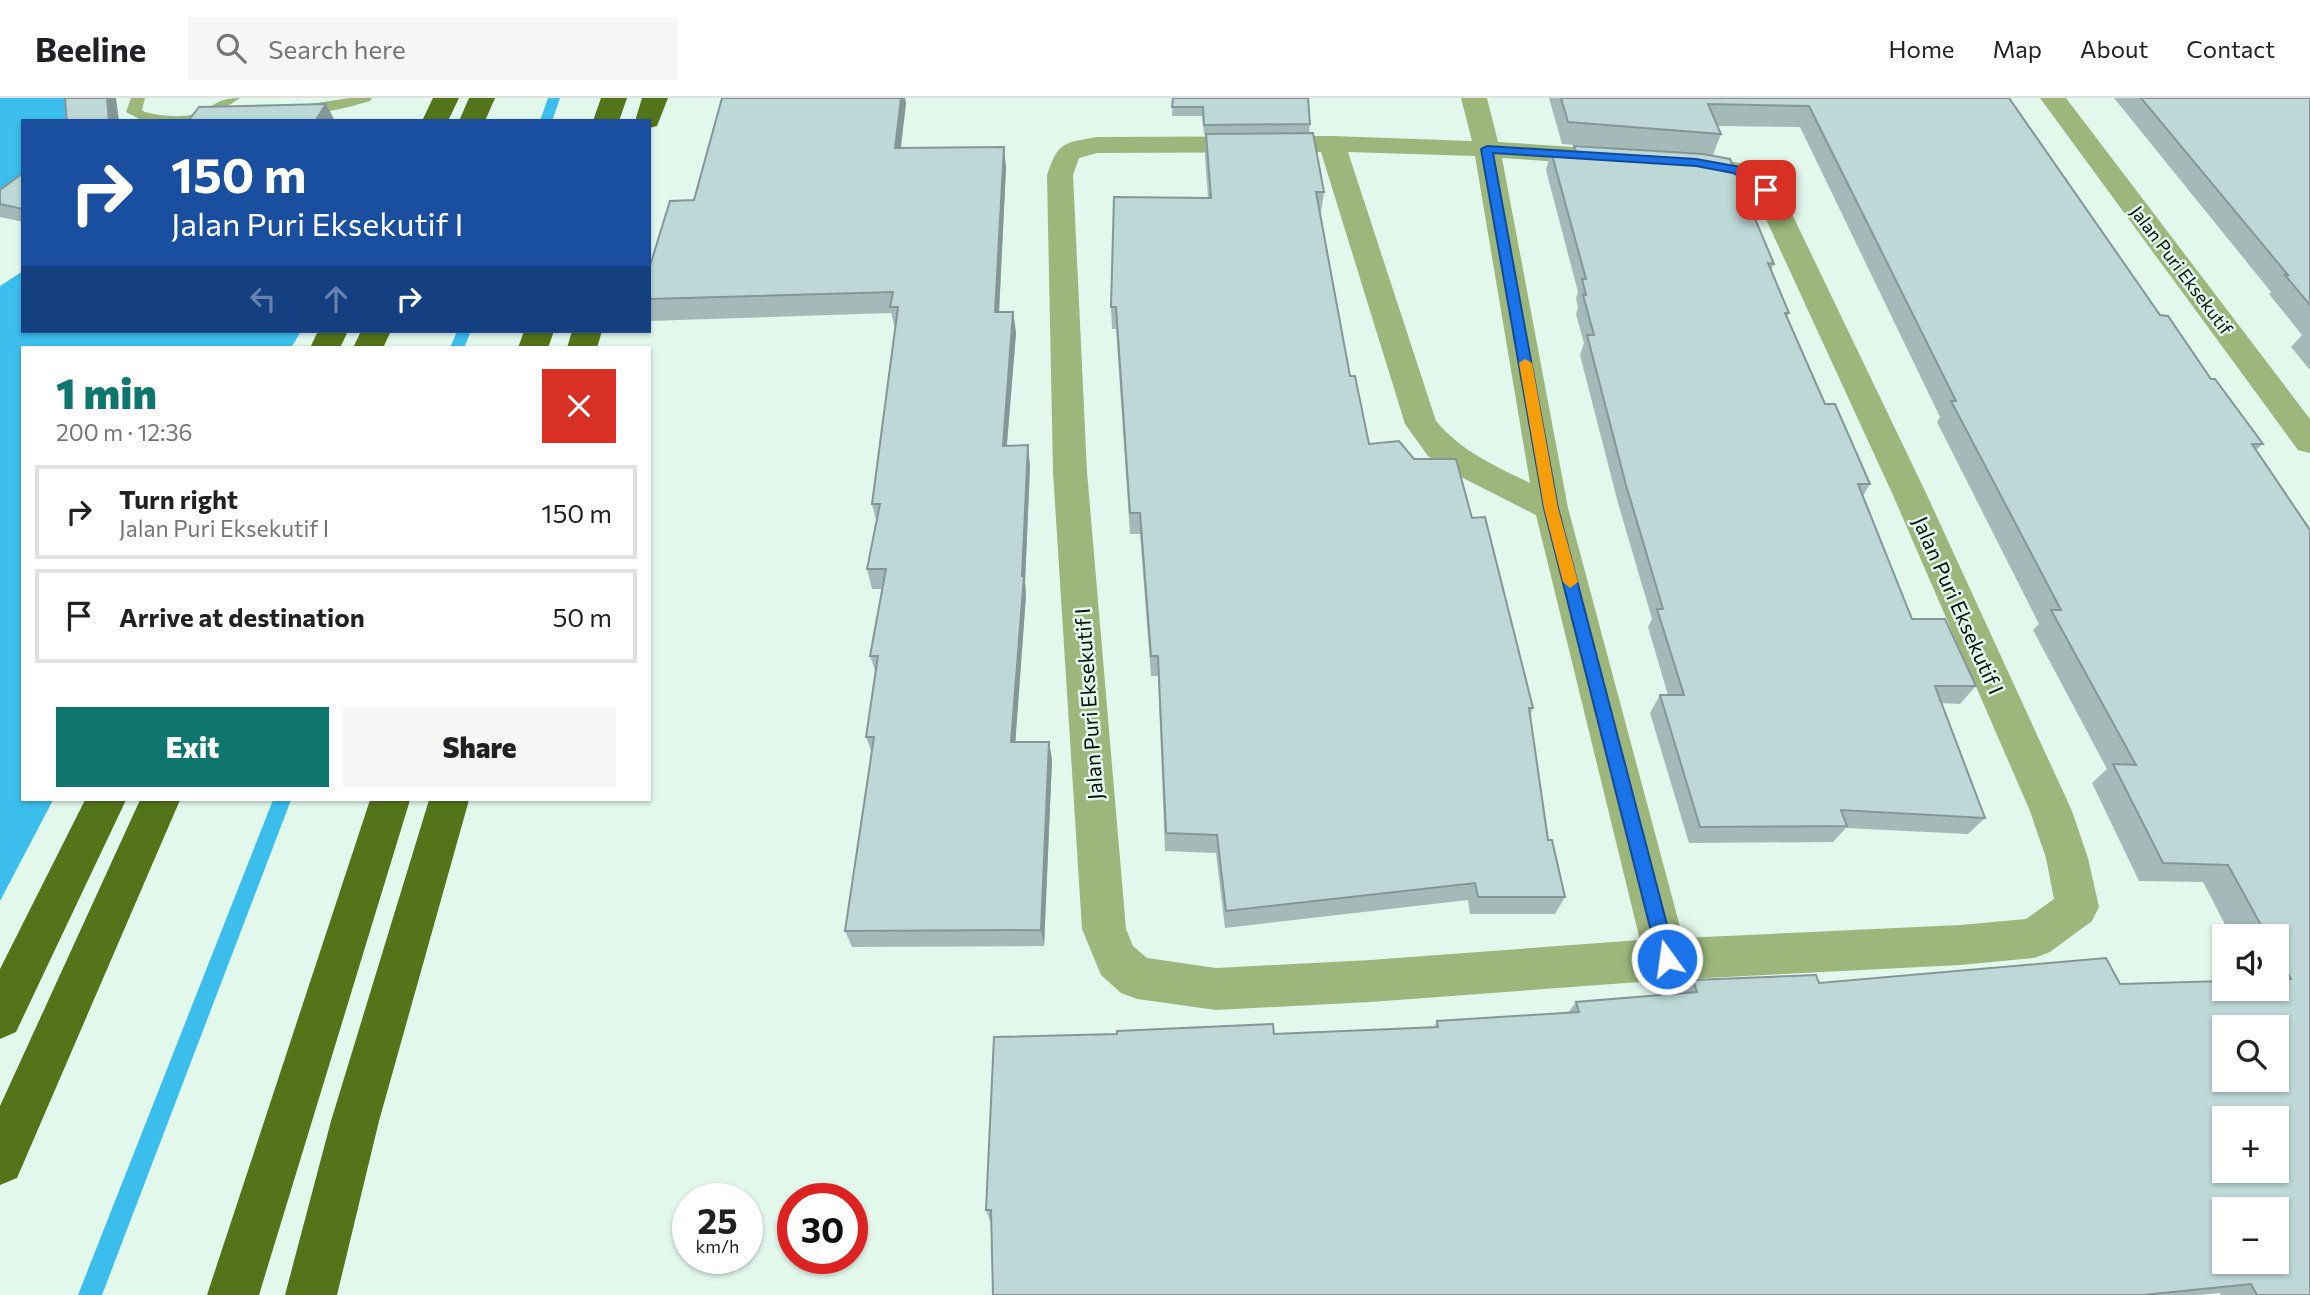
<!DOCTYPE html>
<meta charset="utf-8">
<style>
:root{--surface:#fff;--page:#f6f6f6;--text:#202124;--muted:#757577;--line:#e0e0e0;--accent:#0f766e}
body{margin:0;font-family:Commissioner,sans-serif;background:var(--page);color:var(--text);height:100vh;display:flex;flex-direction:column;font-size:26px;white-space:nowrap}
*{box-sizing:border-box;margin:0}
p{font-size:23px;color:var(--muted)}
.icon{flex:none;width:38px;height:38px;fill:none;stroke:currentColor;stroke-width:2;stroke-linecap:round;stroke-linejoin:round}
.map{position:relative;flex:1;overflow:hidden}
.side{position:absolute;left:21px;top:248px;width:630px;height:455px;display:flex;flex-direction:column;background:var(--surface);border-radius:0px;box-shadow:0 2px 5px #0004}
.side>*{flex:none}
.hud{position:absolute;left:21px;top:21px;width:630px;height:214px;border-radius:0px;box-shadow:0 2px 5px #0004;background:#1a4fa0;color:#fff;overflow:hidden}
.fabs{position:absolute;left:2212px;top:826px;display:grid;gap:14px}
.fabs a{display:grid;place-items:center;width:77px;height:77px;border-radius:0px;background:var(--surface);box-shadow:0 2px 5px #0004;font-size:35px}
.speed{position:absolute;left:672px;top:1085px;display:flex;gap:14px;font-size:35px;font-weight:700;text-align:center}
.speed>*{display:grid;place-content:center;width:91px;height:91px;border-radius:50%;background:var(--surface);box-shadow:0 2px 5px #0004;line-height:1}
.speed small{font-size:18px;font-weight:400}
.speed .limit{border:10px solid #d22;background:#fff;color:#111}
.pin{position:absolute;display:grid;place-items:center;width:60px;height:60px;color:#fff;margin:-30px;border-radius:14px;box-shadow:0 4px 10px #0006}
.me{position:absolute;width:77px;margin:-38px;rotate:346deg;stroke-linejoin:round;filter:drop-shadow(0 0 5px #0008)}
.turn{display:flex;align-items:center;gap:24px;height:147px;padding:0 35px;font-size:32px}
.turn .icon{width:91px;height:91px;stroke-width:2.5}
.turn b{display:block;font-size:49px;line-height:60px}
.lanes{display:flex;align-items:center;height:66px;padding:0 35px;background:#0003;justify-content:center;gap:35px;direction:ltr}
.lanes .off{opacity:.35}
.round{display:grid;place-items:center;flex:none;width:74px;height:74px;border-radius:0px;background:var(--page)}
.overview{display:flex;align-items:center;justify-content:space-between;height:119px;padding:0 35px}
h1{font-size:42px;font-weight:800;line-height:52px;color:var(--accent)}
.primary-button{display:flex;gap:14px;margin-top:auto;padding:14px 35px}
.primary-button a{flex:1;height:80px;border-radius:0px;background:var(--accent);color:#fff;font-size:28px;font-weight:800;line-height:80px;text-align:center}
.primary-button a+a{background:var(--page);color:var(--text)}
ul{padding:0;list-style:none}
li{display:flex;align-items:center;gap:21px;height:94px;margin:0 14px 10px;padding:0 21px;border:4px solid var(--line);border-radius:0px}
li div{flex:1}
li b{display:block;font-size:26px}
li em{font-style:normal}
header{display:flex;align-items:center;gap:42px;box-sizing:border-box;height:98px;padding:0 35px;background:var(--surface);border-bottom:2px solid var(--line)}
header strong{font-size:33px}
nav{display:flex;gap:38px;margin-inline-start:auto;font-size:24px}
.search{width:490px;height:63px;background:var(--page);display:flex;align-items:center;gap:18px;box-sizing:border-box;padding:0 24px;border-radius:0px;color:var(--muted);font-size:26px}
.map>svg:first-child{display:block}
</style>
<header>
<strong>Beeline</strong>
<div class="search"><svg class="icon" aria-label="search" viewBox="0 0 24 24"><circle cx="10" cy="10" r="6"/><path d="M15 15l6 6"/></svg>Search here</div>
<nav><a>Home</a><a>Map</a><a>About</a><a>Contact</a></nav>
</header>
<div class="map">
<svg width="2310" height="1197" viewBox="0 0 2310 1197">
<rect width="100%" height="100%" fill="#e2f8ec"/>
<!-- water -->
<g fill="#3bbeec">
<polygon points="0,0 79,0 74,23 23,23 23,94 0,110"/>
<polygon points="23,173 23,233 301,233 291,250 23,250 23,702 53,702 0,803 0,188"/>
</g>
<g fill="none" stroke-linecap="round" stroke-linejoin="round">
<!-- stream -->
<g fill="#3bbeec" fill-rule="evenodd">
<polygon points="548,0 560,0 552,23 540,23"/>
<polygon points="457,233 471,233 464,250 450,250"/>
<polygon points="273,702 291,702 102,1197 78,1197"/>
</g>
<!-- service -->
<g fill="#9db67c" fill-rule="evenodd">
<path d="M131,0H145L142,12L145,14C160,18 180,20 195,16C216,10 213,0 240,0L205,23H143L126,14Z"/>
<path d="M350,0H372L370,3C354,8 300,23 289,12L296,8Z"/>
</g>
<!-- minor -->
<g fill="#9db67c" fill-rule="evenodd">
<path d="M1461,0H1487L1498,44L1696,57L1745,66L1765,75L1780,91L1926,395L2072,713L2088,760L2099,809L2092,823L2050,854L2034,860L1960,867L1667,882L1370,904L1216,912L1137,901L1121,895L1101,877L1082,831L1053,374L1047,77C1058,44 1063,45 1097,39L1332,38L1472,43ZM1321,54L1405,326L1428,358L1461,379L1536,417L1640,842L1370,862L1216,870L1147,860L1133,848L1126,831L1087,374L1073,77L1079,60L1097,55ZM1348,54L1475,58L1530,385C1495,368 1461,353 1436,323ZM1502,60L1696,73L1729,79L1745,87L1754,95L1892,395L2030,713L2046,760L2054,801L2026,821L1960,827L1683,840L1568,410Z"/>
<polygon points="2040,0 2066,0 2310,321 2310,355 2298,352"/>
</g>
<!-- trunk -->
<g fill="#54741a" fill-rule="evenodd">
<polygon points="433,0 459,0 448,23 422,23"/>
<polygon points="469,0 495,0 485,23 459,23"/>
<polygon points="601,0 627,0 619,23 593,23"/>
<polygon points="642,0 668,0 657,28 649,30 649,23 635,23"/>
<polygon points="318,233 348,233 340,250 310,250"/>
<polygon points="361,233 391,233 383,250 353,250"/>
<polygon points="524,233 554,233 548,250 518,250"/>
<polygon points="572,233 602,233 597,250 567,250"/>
<polygon points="85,702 126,702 16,934 0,941 0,871"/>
<polygon points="140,702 180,702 17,1080 0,1087 0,1008"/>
<polygon points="370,702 410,702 259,1197 207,1197"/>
<polygon points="429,702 469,702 379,1023 337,1197 285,1197 331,1023"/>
</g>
</g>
<!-- wall -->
<g fill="#a3bab8">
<polygon points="1173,0 1310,26 1309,35 1324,94 1321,115 1320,115 1350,278 1369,346 1414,361 1472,420 1533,610 1530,617 1548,742 1565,799 1555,816 1470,816 1468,802 1225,830 1216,755 1165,753 1158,578 1151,578 1140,436 1130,436 1116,231 1112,231 1111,209 1208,100 1205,57 1206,36 1204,36 1202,18 1172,18"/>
<polygon points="1549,0 2009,0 2160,217 2263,346 2256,352 2310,1197 2221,1197 2220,1195 2198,1197 993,1197 992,1123 990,1123 986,1112 1274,936 1434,929 1437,923 1568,915 1576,904 1681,895 1693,882 1819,885 2120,886 2277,891 2277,838 2231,838 2203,784 2139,783 2092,685 2107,671 2033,532 2039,526 1937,324 1940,319 1800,29 1717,28 1721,36 1713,57 1704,57 1774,166 1771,172 1789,215 1787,219 1825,306 1870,386 1863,398 1912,521 1976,588 1960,606 1941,605 1985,720 1968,736 1846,730 1833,744 1689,745 1650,615 1660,597 1668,597 1648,529 1652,521 1618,405 1580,257 1584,245 1576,216 1578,210 1576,200 1578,194 1546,72 1551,53 1572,54 1574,48 1691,56 1562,46"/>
<polygon points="2114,0 2310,0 2310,272 2291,249 2302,237 2269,196 2271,194"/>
<polygon points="906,5 901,50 1004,49 1006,70 999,214 1013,214 1016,235 1007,347 1030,368 1025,484 1026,497 1015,644 1049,644 1052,662 1044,848 852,849 845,833 872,655 866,639 876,575 870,558 882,491 872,491 867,471 876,422 872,406 895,230 891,215 649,223 649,171"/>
<polygon points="23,75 23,124 0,119 0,92"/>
</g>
<!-- shaded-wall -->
<g fill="#849796">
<polygon points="107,0 116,0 119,23 109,23"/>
<polygon points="901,0 905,0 906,5 898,71 895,50"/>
<polygon points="326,6 335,23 315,23"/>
<polygon points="1004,49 1006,70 998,235 995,214"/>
<polygon points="1013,214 1016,235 1005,368 1003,348"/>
<polygon points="1028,347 1030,368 1025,484 1026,497 1014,663 1011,644 1022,478"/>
<polygon points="1049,644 1052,662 1044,848 1041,832"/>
</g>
<!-- building -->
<g fill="#bdd8d6" stroke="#849796" stroke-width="2" fill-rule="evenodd">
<polygon points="65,0 107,0 109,23 67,23"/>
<polygon points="722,0 901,0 895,50 1004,49 995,214 1013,214 1003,348 1028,347 1022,478 1024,478 1011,644 1049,644 1041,832 845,833 874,639 866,639 878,558 870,558 886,471 867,471 880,406 872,406 898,209 890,209 893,194 649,201 649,171 670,103 694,102"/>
<polygon points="1173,0 1308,0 1310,26 1204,27 1203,9 1172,9"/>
<path d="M1561,0H2009L2160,217L2168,218L2211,281H2215L2263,346H2252L2310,432V1197H2257L2251,1186L2143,1197H993L991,1112H986L994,939L1117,936V933L1273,926L1274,936L1438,929L1437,923L1579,914L1576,904L1697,894L1693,882L1816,877L1819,885L2106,860L2120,886L2224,883V891H2277V881H2291L2277,856V838H2267L2228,767L2163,765L2113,666L2136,667L2051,512H2061L1951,303H1956L1809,8L1708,6L1721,36L1568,24ZM2224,929H2277V982H2224ZM2224,1020H2277V1073H2224ZM2224,1111H2277V1164H2224Z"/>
<polygon points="2141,0 2310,0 2310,207 2285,177 2288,177"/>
<polygon points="326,6 315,23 188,23 199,9"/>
<polygon points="1313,35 1324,94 1316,94 1350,278 1355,278 1369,346 1399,343 1414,361 1456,361 1472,420 1485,419 1533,610 1529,610 1548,742 1552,742 1565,799 1478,799 1475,785 1226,813 1217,737 1166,735 1158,558 1151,558 1140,415 1130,415 1116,209 1111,209 1114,99 1211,100 1206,36"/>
<polygon points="1574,48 1703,56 1730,61 1774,166 1768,165 1789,215 1785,215 1825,306 1835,306 1870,386 1858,386 1912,521 1945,521 1976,588 1935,588 1985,720 1841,712 1847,728 1700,729 1660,597 1684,597 1657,511 1663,511 1626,387 1587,237 1594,237 1583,197 1586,197 1582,181 1586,181 1551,53 1576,54"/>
<polygon points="23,75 23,111 0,106 0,92"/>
</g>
<!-- route -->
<polygon fill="#1a73e8" stroke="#114b97" stroke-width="2" points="1487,48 1696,61 1740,69 1759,79 1772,92 1762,94 1751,83 1733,75 1696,68 1493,55 1558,410 1676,861 1674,867 1667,869 1661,867 1658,861 1544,410 1481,51"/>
<!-- slow -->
<polygon fill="#f59e0b" points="1525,261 1532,265 1558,410 1578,484 1570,490 1563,484 1544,410 1519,265"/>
<g text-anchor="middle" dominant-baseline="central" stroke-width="5" stroke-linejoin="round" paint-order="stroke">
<!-- far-street labels -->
<g font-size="18" fill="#070e0a" stroke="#e2f8ec">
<text transform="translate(2182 172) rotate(53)">Jalan Puri Eksekutif</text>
</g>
<!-- street labels -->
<g font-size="21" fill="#070e0a" stroke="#e2f8ec">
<text transform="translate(1959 507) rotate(66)">Jalan Puri Eksekutif I</text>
<text transform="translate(1088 606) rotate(-94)">Jalan Puri Eksekutif I</text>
</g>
</g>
</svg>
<div class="fabs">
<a><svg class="icon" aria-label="sound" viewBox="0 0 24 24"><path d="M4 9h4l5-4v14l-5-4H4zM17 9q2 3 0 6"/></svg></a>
<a><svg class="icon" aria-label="search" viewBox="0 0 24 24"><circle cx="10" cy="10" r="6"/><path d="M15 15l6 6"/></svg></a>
<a>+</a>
<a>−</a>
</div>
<div class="speed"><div>25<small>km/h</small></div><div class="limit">30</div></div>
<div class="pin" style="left:1766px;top:92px;background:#d93025"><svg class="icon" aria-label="arrive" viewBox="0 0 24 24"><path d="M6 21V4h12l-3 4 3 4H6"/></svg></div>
<svg class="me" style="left:1667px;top:861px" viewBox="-20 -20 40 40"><circle r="17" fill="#1a73e8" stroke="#fff" stroke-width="3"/><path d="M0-11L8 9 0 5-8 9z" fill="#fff"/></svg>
<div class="hud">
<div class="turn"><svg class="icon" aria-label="right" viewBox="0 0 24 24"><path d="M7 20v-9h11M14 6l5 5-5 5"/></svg><div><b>150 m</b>Jalan Puri Eksekutif I</div></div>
<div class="lanes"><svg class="icon off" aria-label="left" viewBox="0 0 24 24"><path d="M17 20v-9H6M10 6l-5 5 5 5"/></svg><svg class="icon off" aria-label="ahead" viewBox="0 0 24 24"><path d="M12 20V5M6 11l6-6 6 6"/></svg><svg class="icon" aria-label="right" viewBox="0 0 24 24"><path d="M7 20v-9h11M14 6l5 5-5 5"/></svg></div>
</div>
<section class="side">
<div class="overview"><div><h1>1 min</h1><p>200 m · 12:36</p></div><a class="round" style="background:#d93025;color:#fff"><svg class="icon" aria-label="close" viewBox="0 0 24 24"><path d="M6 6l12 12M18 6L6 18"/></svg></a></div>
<ul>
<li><svg class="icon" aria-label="right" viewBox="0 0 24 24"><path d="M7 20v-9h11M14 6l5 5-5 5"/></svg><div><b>Turn right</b><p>Jalan Puri Eksekutif I</p></div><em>150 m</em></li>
<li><svg class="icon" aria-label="arrive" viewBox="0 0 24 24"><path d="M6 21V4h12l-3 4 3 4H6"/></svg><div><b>Arrive at destination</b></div><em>50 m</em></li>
</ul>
<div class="primary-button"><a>Exit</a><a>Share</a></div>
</section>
</div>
